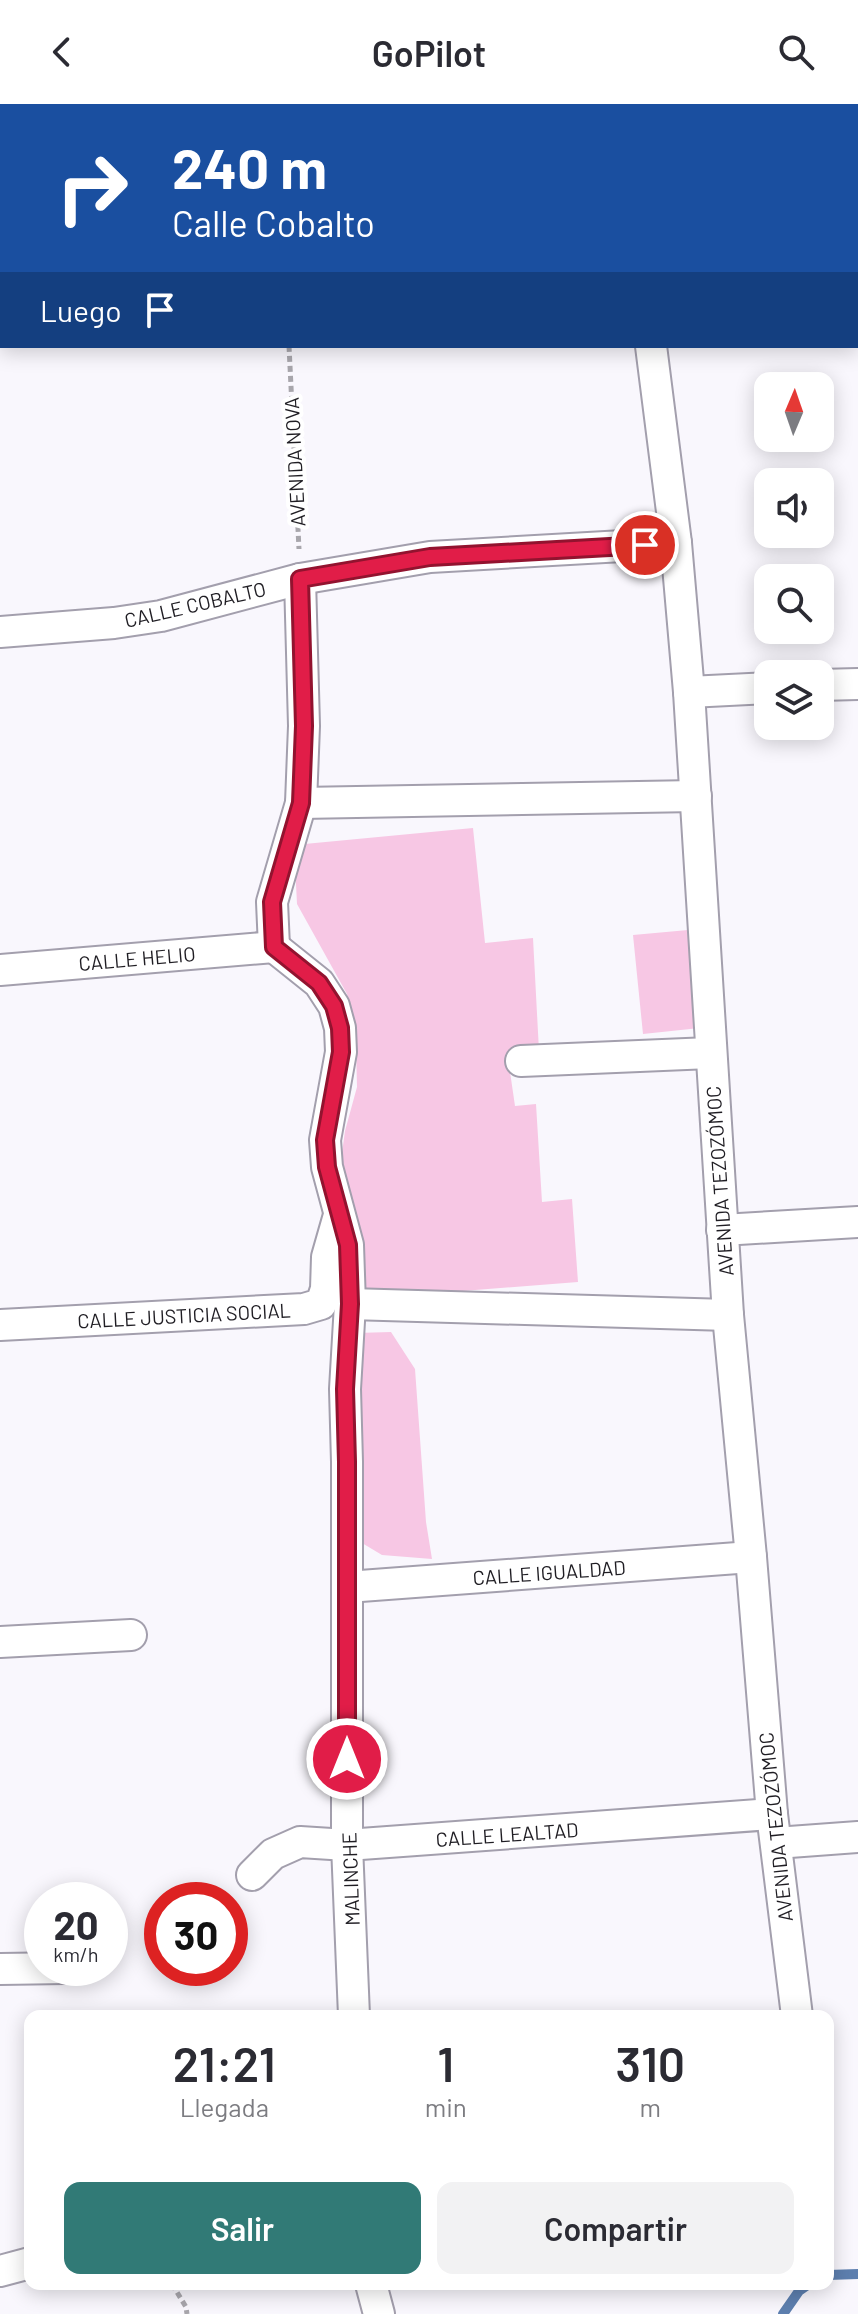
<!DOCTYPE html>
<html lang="es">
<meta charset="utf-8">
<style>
:root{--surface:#fff;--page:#f2f2f3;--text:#2b2b33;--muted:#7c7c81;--accent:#317a76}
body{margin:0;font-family:Barlow,sans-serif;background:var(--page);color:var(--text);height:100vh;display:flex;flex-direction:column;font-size:30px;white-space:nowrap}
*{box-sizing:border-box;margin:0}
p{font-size:26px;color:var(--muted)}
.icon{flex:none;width:44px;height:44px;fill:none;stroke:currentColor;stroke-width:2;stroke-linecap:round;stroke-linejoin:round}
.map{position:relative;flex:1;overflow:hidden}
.side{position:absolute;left:24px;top:1906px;width:810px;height:280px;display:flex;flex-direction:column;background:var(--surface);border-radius:16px;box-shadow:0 4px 20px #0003}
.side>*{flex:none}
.top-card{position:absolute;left:0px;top:0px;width:858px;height:244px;box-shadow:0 4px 20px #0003;background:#1a4fa0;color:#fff;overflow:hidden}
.needle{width:52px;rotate:2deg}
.fabs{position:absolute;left:754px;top:268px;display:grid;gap:16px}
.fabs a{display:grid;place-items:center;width:80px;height:80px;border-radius:16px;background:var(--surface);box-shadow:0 4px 20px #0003;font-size:40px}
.speed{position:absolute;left:24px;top:1778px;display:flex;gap:16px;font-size:40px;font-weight:700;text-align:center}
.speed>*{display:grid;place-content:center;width:104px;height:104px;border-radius:50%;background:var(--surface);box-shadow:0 4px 20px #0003;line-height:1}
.speed small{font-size:20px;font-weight:400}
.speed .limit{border:12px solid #d22;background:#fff;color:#111}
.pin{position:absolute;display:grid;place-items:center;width:68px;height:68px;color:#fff;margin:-34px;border:4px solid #fff;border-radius:50%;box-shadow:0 2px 8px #0007}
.me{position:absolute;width:88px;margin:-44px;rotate:0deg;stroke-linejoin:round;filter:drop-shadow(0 0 6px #0008)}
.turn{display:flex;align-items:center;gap:28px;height:168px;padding:0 40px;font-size:36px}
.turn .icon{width:104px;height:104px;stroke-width:2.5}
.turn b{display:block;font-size:56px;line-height:68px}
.then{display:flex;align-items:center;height:76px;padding:0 40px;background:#0003;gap:16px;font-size:30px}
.eta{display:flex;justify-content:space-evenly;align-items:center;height:136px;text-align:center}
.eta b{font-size:48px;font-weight:600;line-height:56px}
.action{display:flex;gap:16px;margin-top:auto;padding:16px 40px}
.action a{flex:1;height:92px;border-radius:16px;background:var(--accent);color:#fff;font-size:32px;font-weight:600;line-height:92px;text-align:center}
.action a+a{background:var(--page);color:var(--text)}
header{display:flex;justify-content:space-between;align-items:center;height:104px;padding:0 40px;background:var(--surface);font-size:36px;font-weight:600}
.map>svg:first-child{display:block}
</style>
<header><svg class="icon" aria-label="back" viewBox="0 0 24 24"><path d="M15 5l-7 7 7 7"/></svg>GoPilot<svg class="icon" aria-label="search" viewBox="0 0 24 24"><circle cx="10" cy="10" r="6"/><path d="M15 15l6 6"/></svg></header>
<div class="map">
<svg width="858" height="2210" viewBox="0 0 858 2210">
<rect width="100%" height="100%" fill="#f9f7fd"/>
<!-- green -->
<g fill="#f7c7e4">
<polygon points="473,724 485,839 533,834 539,947 508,954 515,1002 536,1000 542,1098 572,1095 578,1178 361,1195 363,1141 349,1093 341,1056 345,1027 357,983 356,942 347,890 297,800 294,741"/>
<polygon points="699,825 709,923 643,930 633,831"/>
<polygon points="391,1228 415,1265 426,1418 432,1455 382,1451 357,1436 356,1229"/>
</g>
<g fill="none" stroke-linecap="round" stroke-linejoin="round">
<!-- stream -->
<g stroke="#5d7faf" stroke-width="10">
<polyline points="828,2171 858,2170"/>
<polyline points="783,2210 799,2187 809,2180"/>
</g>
<defs>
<g id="minor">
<polyline points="267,0 267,2"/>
<polyline points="636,2 636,0"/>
<polyline points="856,160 858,160"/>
<polyline points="0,220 2,220"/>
<polyline points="651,242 676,439 689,588 728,1211 751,1453 772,1710 797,1912"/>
<polyline points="0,528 114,519 161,512 300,475 430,453 676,439"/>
<polyline points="820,581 858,580"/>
<polyline points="689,588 768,584"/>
<polyline points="301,699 696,692"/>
<polyline points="274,843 319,879 334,902 340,924 341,948 325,1036 327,1063 348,1141 350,1200 345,1285 347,1358 347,1741 354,1912"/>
<polyline points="274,843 272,798 301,699 304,622 300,475"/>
<polyline points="0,866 274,843"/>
<polyline points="521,957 710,949"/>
<polyline points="722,1126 858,1118"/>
<polyline points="350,1200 728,1211"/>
<polyline points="0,1221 304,1205 321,1200 326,1185 327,1153 339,1111"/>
<polyline points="347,1483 751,1453"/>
<polyline points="0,1538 131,1531"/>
<polyline points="776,1739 858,1733"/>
<polyline points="252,1771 273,1750 300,1738 347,1741 772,1710"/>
<polyline points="0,1865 66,1864"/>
<polyline points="0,2167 30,2159"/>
<polyline points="371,2180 379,2210"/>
</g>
</defs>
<!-- minor casing -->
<use href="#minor" stroke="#a39fad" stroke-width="34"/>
<!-- path -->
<g stroke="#a8a6ac" stroke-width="5" stroke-dasharray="6 4" stroke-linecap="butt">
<polyline points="289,242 299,445"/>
<polyline points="172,2180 186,2203 187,2210"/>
</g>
<!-- minor -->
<use href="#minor" stroke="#fff" stroke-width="30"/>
</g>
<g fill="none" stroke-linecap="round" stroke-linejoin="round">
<defs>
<polyline id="route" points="347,1655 347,1358 345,1285 350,1200 348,1141 327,1063 325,1036 341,948 340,924 334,902 319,879 274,843 272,798 301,699 304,622 300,475 430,453 645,441"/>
</defs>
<!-- route casing -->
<use href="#route" stroke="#92132f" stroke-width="20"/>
<!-- route -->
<use href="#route" stroke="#e11d48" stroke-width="14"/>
</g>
<g text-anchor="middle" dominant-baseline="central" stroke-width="8" stroke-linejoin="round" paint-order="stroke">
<!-- street labels -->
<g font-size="20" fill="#1f1d23" stroke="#fff">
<text transform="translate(294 358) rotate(-93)">AVENIDA NOVA</text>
<text transform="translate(195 500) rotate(-13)">CALLE COBALTO</text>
<text transform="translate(137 854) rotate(-5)">CALLE HELIO</text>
<text transform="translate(719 1077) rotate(-94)">AVENIDA TEZOZÓMOC</text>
<text transform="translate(184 1211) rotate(-3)">CALLE JUSTICIA SOCIAL</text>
<text transform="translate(549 1468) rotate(-4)">CALLE IGUALDAD</text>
<text transform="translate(775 1723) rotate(-96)">AVENIDA TEZOZÓMOC</text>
<text transform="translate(507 1730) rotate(-4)">CALLE LEALTAD</text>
<text transform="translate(350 1775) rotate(-92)">MALINCHE</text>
</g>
</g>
</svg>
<div class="fabs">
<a><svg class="needle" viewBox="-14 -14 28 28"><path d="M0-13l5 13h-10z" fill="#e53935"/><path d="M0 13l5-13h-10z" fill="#7c7c81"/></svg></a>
<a><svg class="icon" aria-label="sound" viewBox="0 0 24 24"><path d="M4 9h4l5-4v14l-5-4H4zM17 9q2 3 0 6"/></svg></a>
<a><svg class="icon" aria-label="search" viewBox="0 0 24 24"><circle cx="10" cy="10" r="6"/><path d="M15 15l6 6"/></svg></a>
<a><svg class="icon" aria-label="layers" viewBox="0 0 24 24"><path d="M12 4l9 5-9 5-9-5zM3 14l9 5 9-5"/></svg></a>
</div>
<div class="speed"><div>20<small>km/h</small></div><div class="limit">30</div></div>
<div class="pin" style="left:645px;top:441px;background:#d93025"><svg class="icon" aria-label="arrive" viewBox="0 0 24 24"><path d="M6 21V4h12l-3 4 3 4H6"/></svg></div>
<svg class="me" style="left:347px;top:1655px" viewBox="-20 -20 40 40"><circle r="17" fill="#e11d48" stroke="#fff" stroke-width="3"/><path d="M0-11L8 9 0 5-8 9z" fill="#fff"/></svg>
<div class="top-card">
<div class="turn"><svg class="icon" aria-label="right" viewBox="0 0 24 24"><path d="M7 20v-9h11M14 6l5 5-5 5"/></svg><div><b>240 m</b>Calle Cobalto</div></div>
<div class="then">Luego<svg class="icon" aria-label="arrive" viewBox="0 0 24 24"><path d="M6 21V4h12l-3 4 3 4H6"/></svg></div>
</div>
<section class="side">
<div class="eta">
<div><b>21:21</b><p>Llegada</p></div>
<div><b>1</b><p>min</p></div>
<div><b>310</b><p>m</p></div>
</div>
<div class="action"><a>Salir</a><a>Compartir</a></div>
</section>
</div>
